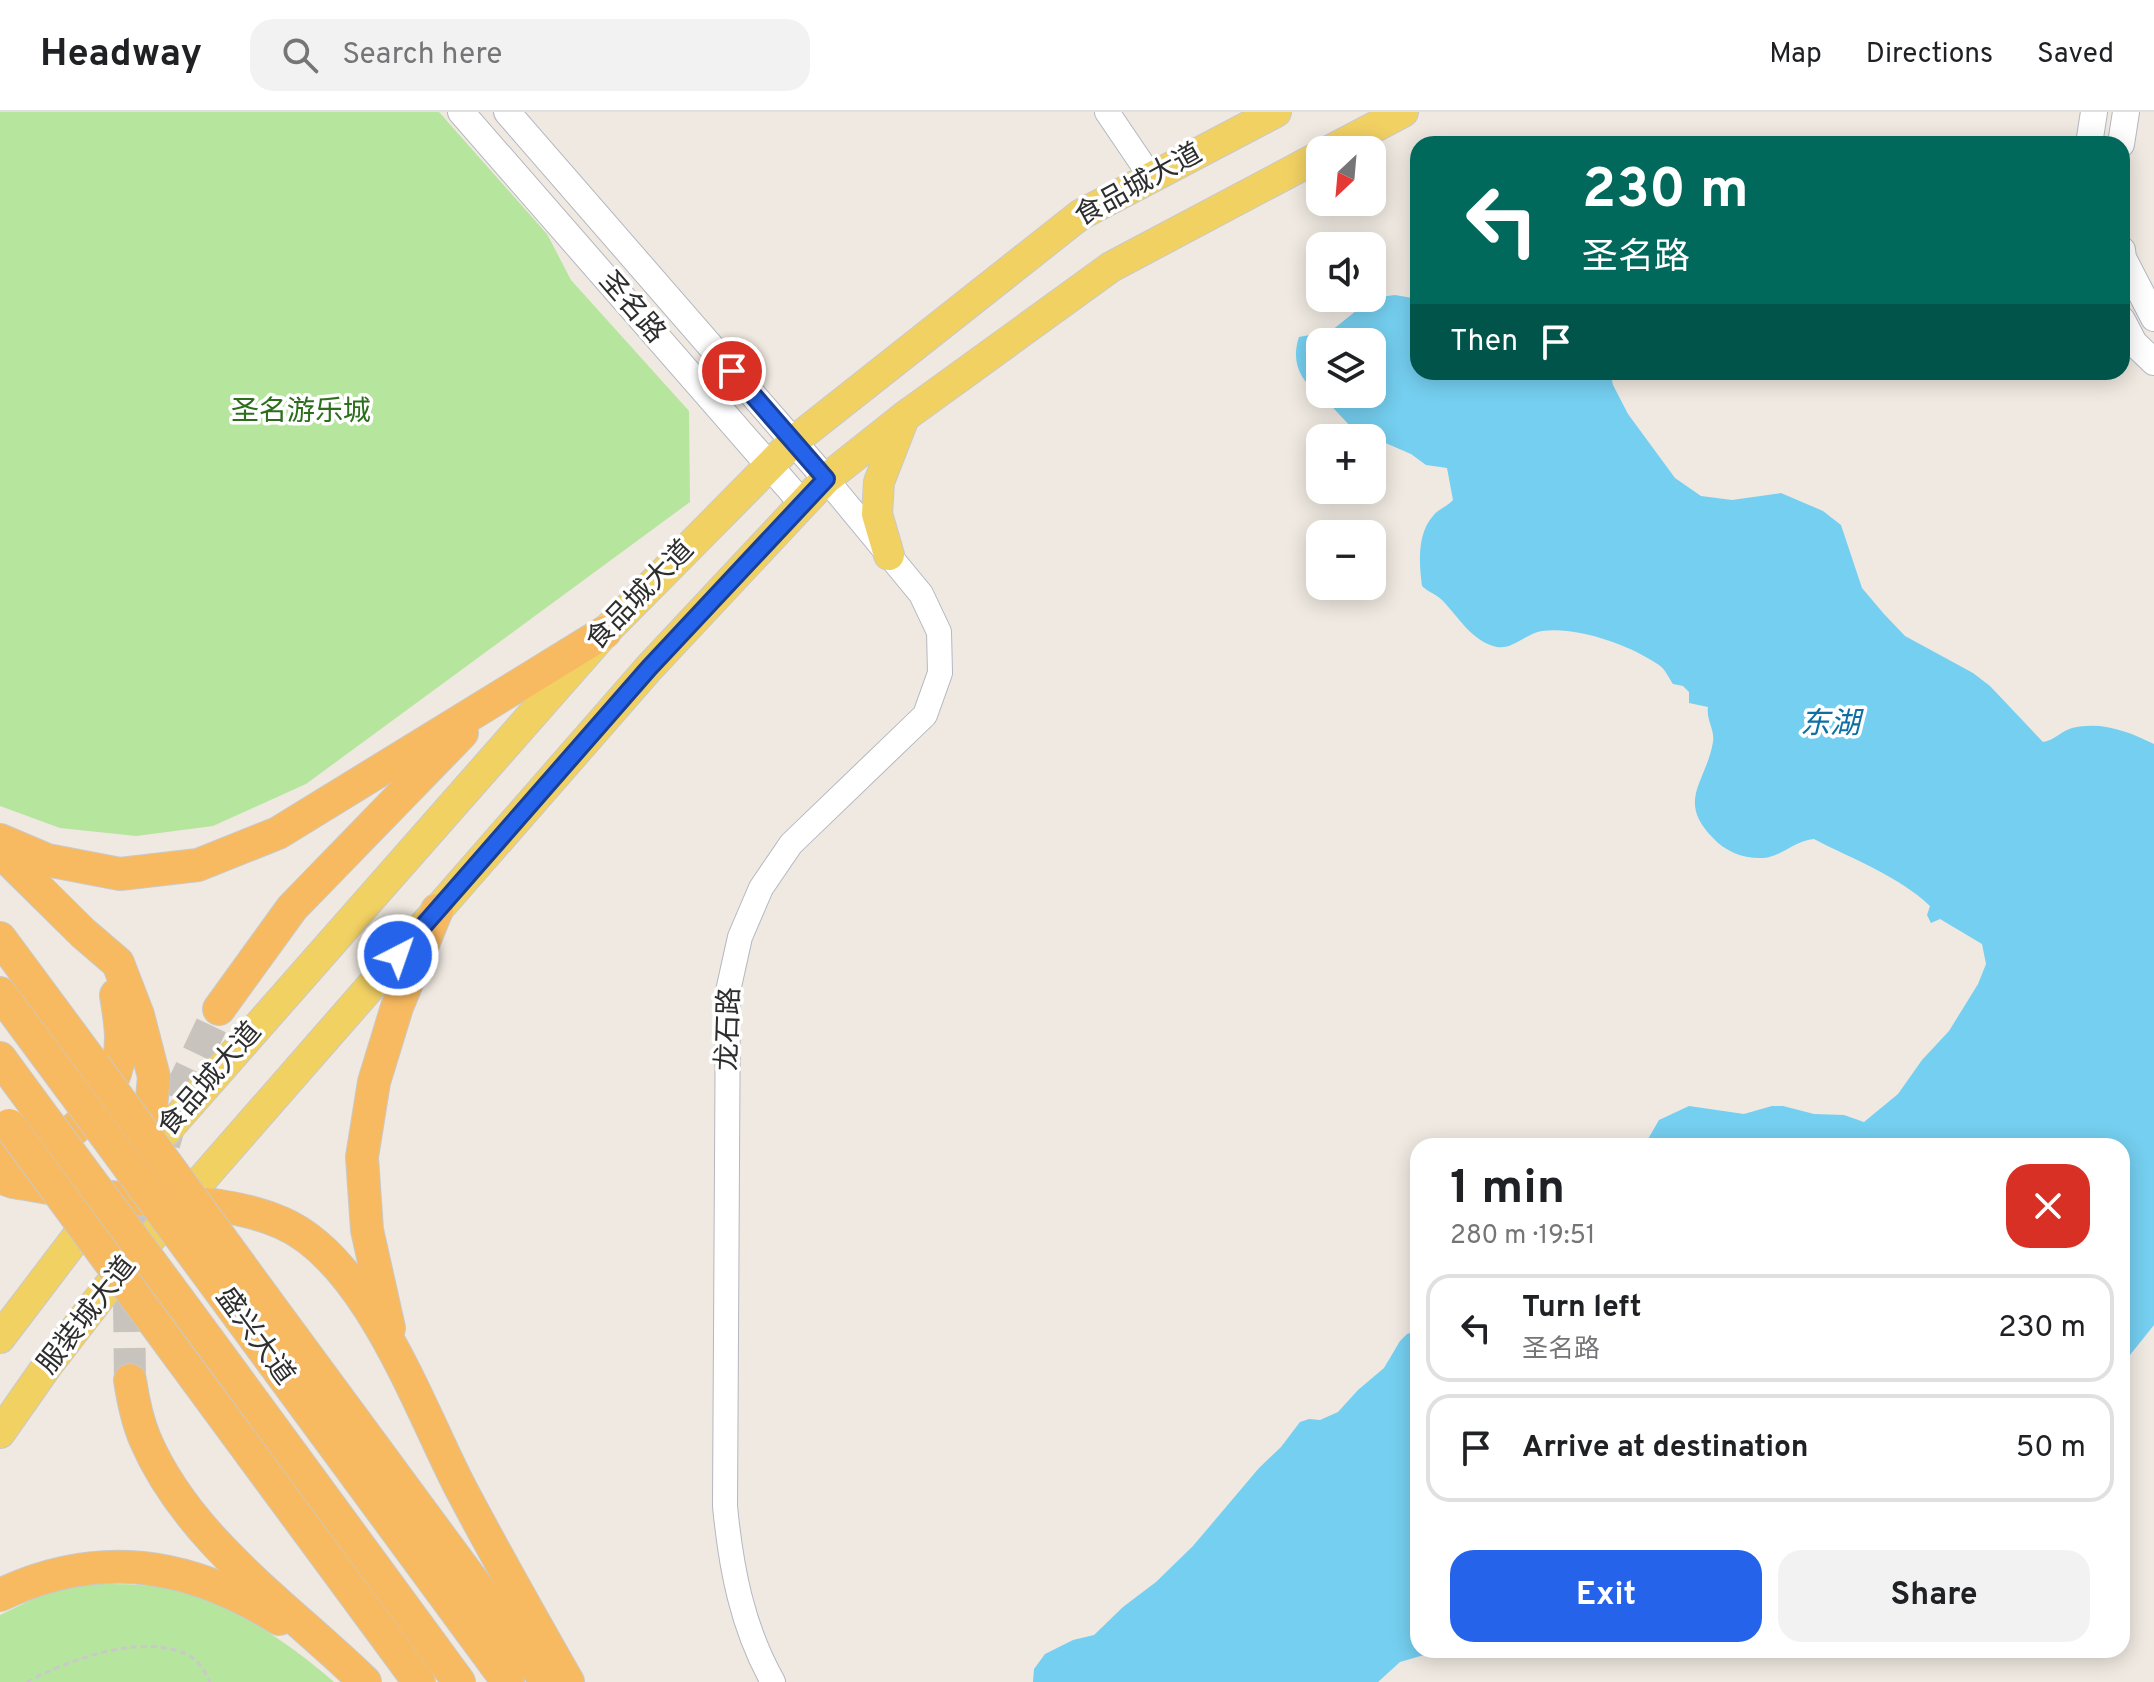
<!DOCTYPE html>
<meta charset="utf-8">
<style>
:root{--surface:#fff;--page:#f2f2f2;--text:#202124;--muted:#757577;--line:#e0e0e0;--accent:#2563eb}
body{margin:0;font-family:Overpass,"Noto Sans SC",sans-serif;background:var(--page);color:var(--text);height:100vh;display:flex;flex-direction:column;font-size:30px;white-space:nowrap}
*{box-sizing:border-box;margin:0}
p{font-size:26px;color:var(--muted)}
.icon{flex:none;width:44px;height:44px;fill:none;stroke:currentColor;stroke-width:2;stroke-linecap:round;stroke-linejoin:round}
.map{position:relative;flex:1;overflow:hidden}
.sheet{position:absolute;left:1410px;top:1026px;width:720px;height:520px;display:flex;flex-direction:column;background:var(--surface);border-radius:24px;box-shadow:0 4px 20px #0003}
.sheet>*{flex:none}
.guide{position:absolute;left:1410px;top:24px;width:720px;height:244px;border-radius:24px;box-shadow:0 4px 20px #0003;background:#00695c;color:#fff;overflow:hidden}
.needle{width:52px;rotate:206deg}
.fabs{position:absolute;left:1306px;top:24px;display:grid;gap:16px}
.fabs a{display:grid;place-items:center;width:80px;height:80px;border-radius:16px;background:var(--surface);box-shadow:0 4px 20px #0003;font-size:40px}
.pin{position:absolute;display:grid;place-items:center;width:68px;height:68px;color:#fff;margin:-34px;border:4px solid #fff;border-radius:50%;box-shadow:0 2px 8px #0007}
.me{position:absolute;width:88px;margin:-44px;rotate:41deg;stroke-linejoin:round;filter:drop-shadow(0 0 6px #0008)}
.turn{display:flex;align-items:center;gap:28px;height:168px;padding:0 40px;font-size:36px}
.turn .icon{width:104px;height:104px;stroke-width:2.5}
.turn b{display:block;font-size:56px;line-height:68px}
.then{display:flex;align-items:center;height:76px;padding:0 40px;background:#0003;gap:16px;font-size:30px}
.round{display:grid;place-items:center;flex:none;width:84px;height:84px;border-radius:24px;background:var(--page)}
.headline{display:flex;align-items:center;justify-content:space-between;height:136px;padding:0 40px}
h1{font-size:48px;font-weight:700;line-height:60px}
.button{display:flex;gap:16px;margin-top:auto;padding:16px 40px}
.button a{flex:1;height:92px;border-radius:24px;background:var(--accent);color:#fff;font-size:32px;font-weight:700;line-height:92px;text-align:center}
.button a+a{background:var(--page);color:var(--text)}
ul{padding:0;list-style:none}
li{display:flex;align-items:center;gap:24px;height:108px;margin:0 16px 12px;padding:0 24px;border:4px solid var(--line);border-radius:24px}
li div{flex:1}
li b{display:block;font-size:30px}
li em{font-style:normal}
header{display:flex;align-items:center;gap:48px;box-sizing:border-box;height:112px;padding:0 40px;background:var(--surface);border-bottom:2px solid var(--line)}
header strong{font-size:38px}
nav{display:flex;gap:44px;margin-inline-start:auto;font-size:28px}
.search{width:560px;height:72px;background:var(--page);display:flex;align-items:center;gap:20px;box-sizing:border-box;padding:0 28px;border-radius:24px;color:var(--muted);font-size:30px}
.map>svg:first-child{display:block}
</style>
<header>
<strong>Headway</strong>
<div class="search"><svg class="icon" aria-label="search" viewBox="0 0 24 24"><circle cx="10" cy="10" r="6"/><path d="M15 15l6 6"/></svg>Search here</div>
<nav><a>Map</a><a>Directions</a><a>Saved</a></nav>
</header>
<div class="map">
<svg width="2154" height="1570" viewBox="0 0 2154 1570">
<rect width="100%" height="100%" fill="#efe9e1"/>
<!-- green -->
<g fill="#b6e59e">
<polygon points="0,0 439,0 547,122 571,168 689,299 690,390 306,672 213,714 136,724 60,716 0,694"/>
<path d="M78,1472C107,1472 137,1471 166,1476C227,1488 288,1530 334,1570H0V1503L37,1485Z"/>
</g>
<!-- water -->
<g fill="#75cff0">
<path d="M1395,183L1418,187V260H1610L1613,273L1628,302L1675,366L1701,384L1732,388L1781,381L1823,399L1841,413L1862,476L1884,502L1905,524L1973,561L1990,574L2043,630C2055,628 2061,619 2072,616C2101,609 2128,619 2154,632V1213L2122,1253V1034H1644L1659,1008L1689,994L1744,1002L1772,994H1783L1814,1002L1844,1003L1864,1010L1898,982L1922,948L1949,919L1978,872L1986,852L1982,832L1940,807L1931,811L1927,803L1930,794C1899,764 1852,747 1814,727C1795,728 1782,745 1763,746C1744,747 1726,740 1713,726C1676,688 1706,671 1713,630C1715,618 1706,608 1708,595L1689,591V580L1683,574L1673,572C1669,566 1665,557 1659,553C1630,533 1577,514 1542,519C1527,521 1512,538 1497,535C1471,529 1459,505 1442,488C1436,482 1428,480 1422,474C1419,451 1417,422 1433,404C1438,397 1447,395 1453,388L1447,356L1426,353L1411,342L1353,317L1320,282H1372V230H1320V282C1299,269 1291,248 1299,225L1331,219L1372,186Z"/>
<polygon points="1418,1219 1418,1538 1441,1538 1400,1550 1378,1570 1033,1570 1034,1557 1045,1542 1073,1528 1094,1523 1123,1495 1156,1470 1193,1434 1259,1356 1281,1335 1300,1310 1309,1307 1320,1308 1338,1300 1358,1278 1384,1256 1400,1229 1407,1222"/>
</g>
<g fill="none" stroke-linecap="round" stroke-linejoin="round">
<!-- trunk-tunnel -->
<polyline stroke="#c8c4bd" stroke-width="32" stroke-dasharray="32 16" stroke-linecap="butt" points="130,1268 129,1189 151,1078 178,984 219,897"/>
<defs>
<g id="tertiary">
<polyline points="1107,0 1151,65"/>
<path d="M773,1570C742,1515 731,1456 725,1394L728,879L740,825L761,776L791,732L925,603L940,561L939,520L921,482L826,367"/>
</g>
<g id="secondary">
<polyline points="461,0 802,391"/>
<polyline points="507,0 826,367"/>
<polyline points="2089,32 2094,0"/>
<polyline points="2121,32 2126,0"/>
<polyline points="2122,138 2123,146 2154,206"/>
<polyline points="2122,208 2134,231 2154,250"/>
</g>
<g id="primary">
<polyline points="1331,38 1403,0"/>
<polyline points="889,443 877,402 879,370 902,311"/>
<polyline points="137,1052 605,520 794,329 1080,103 1276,0"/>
<polyline points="0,1226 98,1097"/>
<polyline points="0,1321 47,1254 108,1175 649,556 826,367 904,305 1111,155 1320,44"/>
</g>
<g id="trunk">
<polyline points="0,728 47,748 120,762 198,753 278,721 605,520"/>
<polyline points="0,739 83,821 118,851 138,903 154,965 146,1046"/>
<polyline points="0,826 94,953"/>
<polyline points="0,881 69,974"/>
<polyline points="219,897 292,796 462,621"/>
<polyline points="0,946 36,995"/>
<path d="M0,1040C62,1044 121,991 121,926C121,912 118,897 116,883"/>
<path d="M0,1065L13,1070C45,1075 78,1082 110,1085C169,1091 227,1087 282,1111C367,1148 419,1295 459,1373C494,1440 531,1505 568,1570"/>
<polyline points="265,1187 547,1570"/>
<polyline points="240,1206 508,1570"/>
<polyline points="389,1216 367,1118 362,1045 374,970 397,895 437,798"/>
<polyline points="209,1229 459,1570"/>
<polyline points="181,1247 419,1570"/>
<path d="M130,1268C133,1288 137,1308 145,1327C188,1428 288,1495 365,1570"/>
<path d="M0,1483C98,1436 189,1450 279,1507"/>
</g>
</defs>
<!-- tertiary casing -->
<use href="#tertiary" stroke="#b4b7c1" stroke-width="26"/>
<!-- secondary casing -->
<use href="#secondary" stroke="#b4b7c1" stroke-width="28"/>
<!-- primary casing -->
<use href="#primary" stroke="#c9c9c9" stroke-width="32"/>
<!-- trunk casing -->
<use href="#trunk" stroke="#c9c9c9" stroke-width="34"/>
<!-- path -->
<path stroke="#c9c9c9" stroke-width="3" stroke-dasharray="6 4" stroke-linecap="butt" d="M27,1570C67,1548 142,1521 186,1542C198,1547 204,1558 210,1570"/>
<!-- tertiary -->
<use href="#tertiary" stroke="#fff" stroke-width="24"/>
<!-- secondary -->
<use href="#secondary" stroke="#fff" stroke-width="26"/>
<!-- primary -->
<use href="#primary" stroke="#f2d163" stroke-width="30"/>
<!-- trunk -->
<use href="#trunk" stroke="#f8ba60" stroke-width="32"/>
<defs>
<g id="trunk-bridge">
<polyline points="94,953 265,1187"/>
<polyline points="69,974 240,1206"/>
<polyline points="36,995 209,1229"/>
<polyline points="9,1013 181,1247"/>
</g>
</defs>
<!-- trunk-bridge casing -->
<use href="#trunk-bridge" stroke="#c9c9c9" stroke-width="34" stroke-linecap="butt"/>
<!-- trunk-bridge -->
<use href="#trunk-bridge" stroke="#f8ba60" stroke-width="32"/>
</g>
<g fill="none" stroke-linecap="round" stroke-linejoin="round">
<defs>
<polyline id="route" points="398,843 649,556 826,367 732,259"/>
</defs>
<!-- route casing -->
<use href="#route" stroke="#184099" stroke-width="20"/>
<!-- route -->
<use href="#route" stroke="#2563eb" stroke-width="14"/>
</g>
<g text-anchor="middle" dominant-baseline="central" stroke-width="7" stroke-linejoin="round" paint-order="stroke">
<!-- street labels -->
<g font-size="28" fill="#2e2e2e" stroke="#fff">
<text transform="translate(1139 74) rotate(-29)">食品城大道</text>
<text transform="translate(631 196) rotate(49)">圣名路</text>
<text transform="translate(641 484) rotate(-46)">食品城大道</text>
<text transform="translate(730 917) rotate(-88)">龙石路</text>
<text transform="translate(211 968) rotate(-49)">食品城大道</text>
<text transform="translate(88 1204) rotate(-52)">服装城大道</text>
<text transform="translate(254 1225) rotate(54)">盛兴大道</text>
</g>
<!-- park labels -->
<g font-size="28" fill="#2c6e1b" stroke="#fff">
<text x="301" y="301">圣名游乐城</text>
</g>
<!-- water labels -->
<g font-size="30" font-style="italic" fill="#0d6fa3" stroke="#fff">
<text x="1830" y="613">东湖</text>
</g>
</g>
</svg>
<div class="fabs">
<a><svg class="needle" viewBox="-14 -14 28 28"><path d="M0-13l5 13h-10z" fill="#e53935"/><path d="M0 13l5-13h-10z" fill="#757577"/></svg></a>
<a><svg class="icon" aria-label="sound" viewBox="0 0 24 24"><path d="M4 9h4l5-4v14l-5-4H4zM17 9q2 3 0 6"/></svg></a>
<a><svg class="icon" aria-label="layers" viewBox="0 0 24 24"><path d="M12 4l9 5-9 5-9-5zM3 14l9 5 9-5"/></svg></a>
<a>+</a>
<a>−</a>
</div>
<div class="pin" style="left:732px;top:259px;background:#d93025"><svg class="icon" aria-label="arrive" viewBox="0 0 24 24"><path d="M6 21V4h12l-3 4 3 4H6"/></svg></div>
<svg class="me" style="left:398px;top:843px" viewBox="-20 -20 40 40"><circle r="17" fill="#2563eb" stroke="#fff" stroke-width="3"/><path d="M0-11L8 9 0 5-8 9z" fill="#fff"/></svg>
<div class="guide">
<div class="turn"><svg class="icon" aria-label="left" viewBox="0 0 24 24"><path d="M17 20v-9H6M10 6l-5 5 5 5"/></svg><div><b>230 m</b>圣名路</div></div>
<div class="then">Then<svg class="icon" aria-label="arrive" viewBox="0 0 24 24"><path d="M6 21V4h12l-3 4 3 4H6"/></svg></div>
</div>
<section class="sheet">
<div class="headline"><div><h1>1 min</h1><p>280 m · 19:51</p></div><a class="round" style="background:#d93025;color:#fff"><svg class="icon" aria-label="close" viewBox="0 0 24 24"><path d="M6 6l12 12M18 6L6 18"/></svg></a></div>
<ul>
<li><svg class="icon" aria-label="left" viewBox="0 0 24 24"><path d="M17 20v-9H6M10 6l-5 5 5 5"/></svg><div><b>Turn left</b><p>圣名路</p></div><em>230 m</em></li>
<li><svg class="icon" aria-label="arrive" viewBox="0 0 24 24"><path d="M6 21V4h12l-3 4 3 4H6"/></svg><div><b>Arrive at destination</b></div><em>50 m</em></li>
</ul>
<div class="button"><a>Exit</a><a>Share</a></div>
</section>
</div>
